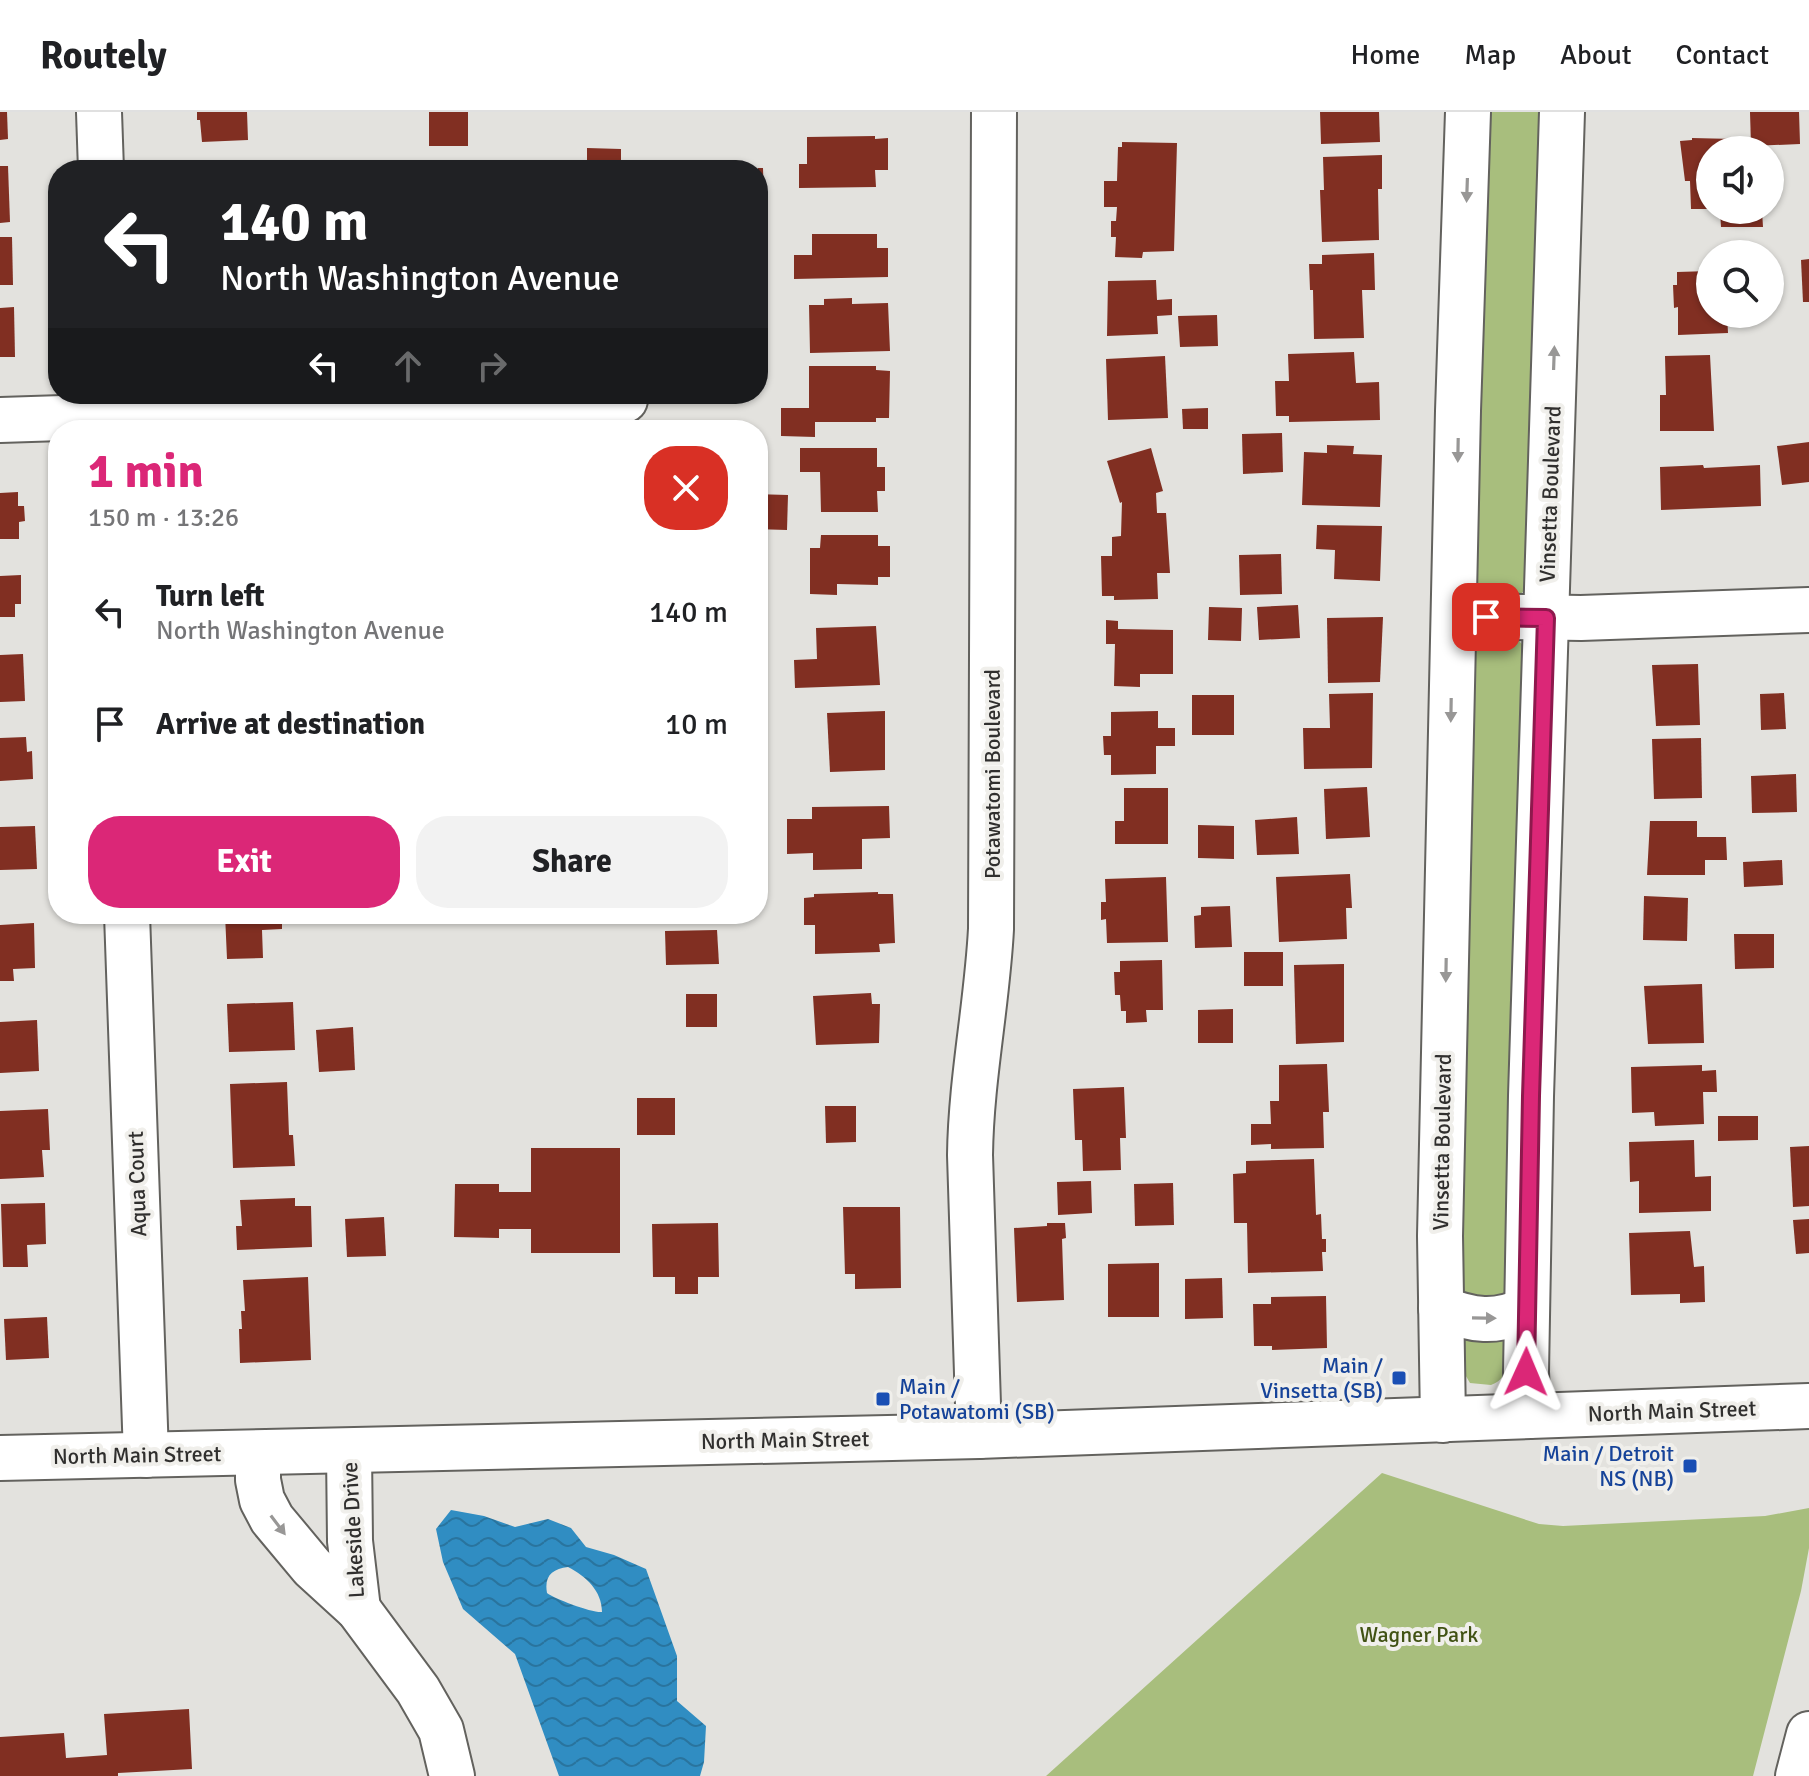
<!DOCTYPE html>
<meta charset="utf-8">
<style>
:root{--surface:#fff;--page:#f2f2f2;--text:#202124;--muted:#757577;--line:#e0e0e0;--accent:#db2777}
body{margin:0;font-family:Signika,sans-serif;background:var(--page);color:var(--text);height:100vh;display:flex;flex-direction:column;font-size:30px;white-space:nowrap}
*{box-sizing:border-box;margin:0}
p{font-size:26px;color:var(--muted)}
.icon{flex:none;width:44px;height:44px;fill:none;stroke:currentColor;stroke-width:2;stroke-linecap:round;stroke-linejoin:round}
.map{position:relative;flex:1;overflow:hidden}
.side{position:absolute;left:48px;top:308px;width:720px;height:504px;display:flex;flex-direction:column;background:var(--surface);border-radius:32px;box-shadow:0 2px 6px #0004}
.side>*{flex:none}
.hud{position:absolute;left:48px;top:48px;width:720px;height:244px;border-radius:32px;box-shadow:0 2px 6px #0004;background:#202124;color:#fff;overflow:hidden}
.fabs{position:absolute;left:1696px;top:24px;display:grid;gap:16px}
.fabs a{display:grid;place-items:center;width:88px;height:88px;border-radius:50%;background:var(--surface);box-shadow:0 2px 6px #0004;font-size:40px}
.pin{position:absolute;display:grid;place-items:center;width:68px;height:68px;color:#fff;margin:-34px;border-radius:16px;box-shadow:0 4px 12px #0006}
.me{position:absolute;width:88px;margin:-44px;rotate:1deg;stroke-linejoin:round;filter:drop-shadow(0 0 6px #0008)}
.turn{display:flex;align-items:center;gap:28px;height:168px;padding:0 40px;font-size:36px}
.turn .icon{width:104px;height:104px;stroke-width:2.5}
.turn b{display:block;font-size:56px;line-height:68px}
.lanes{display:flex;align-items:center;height:76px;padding:0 40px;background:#0003;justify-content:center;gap:40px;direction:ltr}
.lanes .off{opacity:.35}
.round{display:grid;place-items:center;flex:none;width:84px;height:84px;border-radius:32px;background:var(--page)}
.summary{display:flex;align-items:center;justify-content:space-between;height:136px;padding:0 40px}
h1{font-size:48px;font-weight:800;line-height:60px;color:var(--accent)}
.button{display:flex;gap:16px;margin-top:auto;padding:16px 40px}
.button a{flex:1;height:92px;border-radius:32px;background:var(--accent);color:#fff;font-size:32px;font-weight:800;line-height:92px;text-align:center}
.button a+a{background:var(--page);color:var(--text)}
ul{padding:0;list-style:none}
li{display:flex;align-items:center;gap:24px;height:112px;padding:0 40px}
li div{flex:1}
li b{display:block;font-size:30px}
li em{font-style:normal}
header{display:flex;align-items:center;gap:48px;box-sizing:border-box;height:112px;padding:0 40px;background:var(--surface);border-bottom:2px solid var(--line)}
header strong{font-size:38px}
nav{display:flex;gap:44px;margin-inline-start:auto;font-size:28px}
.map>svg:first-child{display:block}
</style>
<header>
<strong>Routely</strong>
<nav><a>Home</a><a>Map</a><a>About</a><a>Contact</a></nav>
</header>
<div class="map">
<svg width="1809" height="1664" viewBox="0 0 1809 1664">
<defs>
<pattern id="water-waves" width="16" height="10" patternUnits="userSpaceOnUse" patternTransform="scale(2)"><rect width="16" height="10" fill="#308dc2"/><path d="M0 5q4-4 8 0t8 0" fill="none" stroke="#29749e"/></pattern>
</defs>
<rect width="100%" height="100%" fill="#e3e2de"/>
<!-- green -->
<g fill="#a8be7d">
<polygon points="1483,0 1546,0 1525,478 1515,487 1482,483 1474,469"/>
<polygon points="1515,524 1525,536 1512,1177 1490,1198 1459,1178 1473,537 1482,525"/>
<path d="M1506,1219C1507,1239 1514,1265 1491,1273L1470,1271L1460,1254L1461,1220Z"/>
<polygon points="1382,1361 1539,1412 1563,1414 1765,1404 1809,1396 1809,1436 1801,1479 1753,1664 1046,1664"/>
</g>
<!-- water -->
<path fill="url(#water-waves)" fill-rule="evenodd" d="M451,1398L484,1404L515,1415L548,1407L571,1416L586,1435L614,1443L646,1457L677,1544V1589L706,1614L704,1650L700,1664H559L515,1542L463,1497L443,1450L436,1417ZM568,1455C586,1464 602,1479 602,1500C592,1501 555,1487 547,1481C544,1464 552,1457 568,1455Z"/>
<!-- building -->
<g fill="#812f22">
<polygon points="0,0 7,0 8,27 0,28"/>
<polygon points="197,0 247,0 248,28 202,30 200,8 197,8"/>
<rect x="429" y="0" width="39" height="34"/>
<polygon points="1320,0 1379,0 1380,30 1321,32"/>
<polygon points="1750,0 1799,0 1800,32 1751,34"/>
<polygon points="875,24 875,27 888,26 888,58 875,58 876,75 799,76 799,52 807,52 807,25"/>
<polygon points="1692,26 1734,27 1735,38 1710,38 1710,97 1691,97 1690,69 1685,69 1680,29 1692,28"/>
<polygon points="1122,30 1177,31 1174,139 1143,140 1142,146 1115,145 1116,125 1111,125 1111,109 1116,109 1117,95 1104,95 1104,69 1117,69 1118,35 1122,35"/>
<polygon points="587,36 621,37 621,58 587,58"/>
<polygon points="1382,43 1382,77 1378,77 1379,128 1322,130 1320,78 1324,78 1323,45"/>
<polygon points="0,54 8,54 10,110 0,111"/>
<polygon points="758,56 763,56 764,93 758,93"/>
<polygon points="1720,98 1762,98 1763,115 1721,115"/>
<polygon points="758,102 766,102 767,135 758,135"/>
<polygon points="812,122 877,122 877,136 888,136 888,165 794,167 794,143 812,143"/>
<polygon points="0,125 12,125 13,173 0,173"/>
<polygon points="1374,141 1375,178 1362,178 1364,226 1314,227 1313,178 1310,178 1309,152 1322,152 1322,143"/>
<polygon points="1809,147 1809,190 1803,190 1801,148"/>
<polygon points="1710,159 1710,202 1727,202 1728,221 1678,223 1678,195 1674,196 1673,173 1677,173 1677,160"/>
<polygon points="1156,168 1157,188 1172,187 1172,203 1157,204 1158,222 1107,224 1108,169"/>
<polygon points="852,186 852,192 888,191 890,239 810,241 809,193 824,193 824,187"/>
<polygon points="14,195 15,245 0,245 0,196"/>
<polygon points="1217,203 1218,234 1180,235 1178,204"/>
<polygon points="1354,240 1356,271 1379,270 1380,308 1289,310 1289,304 1276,304 1275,269 1289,269 1288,242"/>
<polygon points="1710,243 1714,319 1660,319 1660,283 1666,283 1665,244"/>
<polygon points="1165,244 1168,306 1108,308 1106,247"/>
<polygon points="809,254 876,254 876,258 890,259 889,306 876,306 876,310 815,310 815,325 781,324 781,296 809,296"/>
<polygon points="1208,296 1208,317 1183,317 1182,297"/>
<polygon points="1282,321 1283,360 1243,362 1242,322"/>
<polygon points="1809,330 1809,370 1782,373 1777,334"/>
<polygon points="1327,333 1354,334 1353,342 1382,343 1380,395 1302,393 1304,340 1327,341"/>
<polygon points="800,336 877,336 877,355 885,355 885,379 877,379 878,400 821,400 820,360 800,360"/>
<polygon points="1151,336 1163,379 1156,381 1157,401 1166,401 1170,461 1157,461 1158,487 1114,488 1114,484 1102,484 1101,444 1112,444 1112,425 1121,424 1122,390 1120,391 1107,349"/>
<polygon points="1703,353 1704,356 1760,353 1761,394 1661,398 1660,355"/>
<polygon points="18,380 18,394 24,394 25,409 19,410 19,427 0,427 0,381"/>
<polygon points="758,382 788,383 787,418 758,417"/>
<polygon points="1317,413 1382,414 1380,469 1334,467 1335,438 1316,437"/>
<polygon points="821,423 878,423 878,434 890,434 890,465 878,465 878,473 837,472 837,483 810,482 810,436 820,436"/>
<polygon points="1281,442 1282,482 1240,483 1239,443"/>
<polygon points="21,463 21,492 15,492 15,505 0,505 0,464"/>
<polygon points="1298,493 1300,526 1259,528 1257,495"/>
<polygon points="1209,495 1242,496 1241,529 1208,528"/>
<polygon points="1383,505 1380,570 1328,571 1327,506"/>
<polygon points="1106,508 1118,509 1118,517 1173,518 1173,562 1140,562 1140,575 1114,574 1115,532 1106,532"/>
<polygon points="876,514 880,573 795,576 794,548 817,547 816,516"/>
<polygon points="23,542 25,589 0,590 0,543"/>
<polygon points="1698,552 1700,613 1656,614 1652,553"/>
<polygon points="1373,581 1372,656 1304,657 1303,616 1330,616 1329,582"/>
<polygon points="1784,581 1786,617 1761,618 1760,582"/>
<rect x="1192" y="583" width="42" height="40"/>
<polygon points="885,599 885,658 830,660 827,601"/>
<polygon points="1158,599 1158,616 1175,616 1175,634 1156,634 1156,662 1111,663 1111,643 1104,643 1103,624 1111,624 1111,600"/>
<polygon points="26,625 27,640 32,639 33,667 0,669 0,626"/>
<polygon points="1701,626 1702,686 1654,687 1652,627"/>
<polygon points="1796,662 1797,700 1752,701 1751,664"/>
<polygon points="1367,675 1370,725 1326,727 1324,677"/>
<polygon points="1124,676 1168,676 1168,732 1115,732 1115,709 1124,709"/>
<polygon points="889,694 890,726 862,727 862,757 813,758 813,741 787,742 787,707 812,707 812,695"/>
<polygon points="1297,705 1299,742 1257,743 1255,708"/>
<polygon points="1650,709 1697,709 1697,725 1726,725 1727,748 1705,748 1705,763 1647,763"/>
<polygon points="1198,713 1234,714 1234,747 1198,746"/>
<polygon points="35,714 37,757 0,758 0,715"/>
<polygon points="1782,748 1783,773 1744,775 1743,750"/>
<polygon points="1350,762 1352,796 1346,796 1347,827 1279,830 1276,765"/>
<polygon points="1166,765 1168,830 1107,831 1106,807 1101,808 1101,790 1106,790 1105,767"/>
<polygon points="878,780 878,782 893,782 895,831 879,832 880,840 815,842 815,813 804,813 804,786 814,785 814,782"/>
<polygon points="1644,784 1688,786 1687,829 1643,828"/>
<polygon points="1230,794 1232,835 1195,836 1194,804 1201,803 1201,795"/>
<polygon points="225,802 282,802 282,817 262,818 263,846 227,847"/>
<polygon points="34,811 35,856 13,857 14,869 0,869 0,813"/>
<polygon points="717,818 719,852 666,853 665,819"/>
<polygon points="1734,822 1774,822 1774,856 1735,857"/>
<rect x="1244" y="840" width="39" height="34"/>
<polygon points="1162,848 1163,898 1146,898 1147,910 1126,911 1126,899 1121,899 1120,883 1115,883 1114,860 1120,860 1120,849"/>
<polygon points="1344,852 1344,930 1296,932 1294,853"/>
<polygon points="1702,872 1704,931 1648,932 1644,874"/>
<polygon points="871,881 872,892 880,892 879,931 816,933 813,884"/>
<rect x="686" y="882" width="31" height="33"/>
<polygon points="293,890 295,938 229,940 227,892"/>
<polygon points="1233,897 1233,931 1198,931 1198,898"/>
<polygon points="37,908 39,959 0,961 0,910"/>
<polygon points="353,915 355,958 319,960 316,918"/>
<polygon points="1327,952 1329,1000 1323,1000 1324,1036 1271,1037 1271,1032 1251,1033 1251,1012 1271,1012 1270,989 1279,989 1279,953"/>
<polygon points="1702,953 1702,959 1716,958 1717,980 1703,980 1704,1012 1655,1014 1654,1000 1632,1001 1631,955"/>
<polygon points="287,970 289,1023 293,1023 295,1054 233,1056 230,972"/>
<polygon points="1124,975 1126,1026 1120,1026 1121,1058 1083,1059 1082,1028 1075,1028 1073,977"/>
<rect x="637" y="986" width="38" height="37"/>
<polygon points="825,994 856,994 856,1030 826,1031"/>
<polygon points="48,997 50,1038 42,1038 44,1065 0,1067 0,999"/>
<polygon points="1718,1004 1758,1004 1758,1028 1718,1029"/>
<polygon points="1694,1028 1695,1065 1711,1064 1711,1099 1639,1101 1639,1069 1630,1070 1629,1030"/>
<polygon points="1809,1034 1809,1094 1793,1095 1790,1035"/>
<polygon points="531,1036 620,1036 620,1141 531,1141 531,1117 499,1117 499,1126 454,1125 455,1072 499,1072 499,1080 531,1080"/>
<polygon points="1314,1047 1316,1103 1321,1102 1322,1127 1326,1127 1326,1140 1322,1140 1323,1159 1248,1161 1247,1111 1234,1111 1233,1062 1246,1061 1246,1049"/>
<polygon points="1091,1069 1092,1101 1058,1103 1057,1070"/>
<polygon points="1173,1071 1174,1113 1135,1114 1134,1072"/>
<polygon points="295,1086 295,1094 311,1094 312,1135 237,1138 236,1114 242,1114 240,1088"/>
<polygon points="45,1091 46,1132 27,1133 28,1155 3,1155 1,1092"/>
<polygon points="843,1095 900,1095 901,1176 855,1177 855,1162 845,1162"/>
<polygon points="384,1105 386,1144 347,1145 345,1107"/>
<polygon points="1809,1107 1809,1141 1796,1142 1793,1108"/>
<polygon points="718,1111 719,1165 698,1165 698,1182 675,1182 675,1165 653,1165 652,1112"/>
<polygon points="1047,1111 1065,1111 1066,1126 1062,1127 1064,1188 1017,1190 1014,1116 1047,1114"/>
<polygon points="1690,1119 1694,1155 1704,1154 1705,1190 1680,1191 1680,1182 1631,1183 1629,1121"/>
<polygon points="1159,1151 1159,1205 1108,1205 1108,1152"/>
<polygon points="308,1165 311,1248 240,1251 239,1217 242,1217 241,1199 245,1199 243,1168"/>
<polygon points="1222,1166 1223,1206 1185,1207 1185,1167"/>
<polygon points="1326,1184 1327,1236 1272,1238 1272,1234 1254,1234 1253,1192 1271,1192 1271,1185"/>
<polygon points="47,1205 49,1246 6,1248 4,1207"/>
<polygon points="189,1597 192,1657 118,1661 118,1664 0,1664 0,1625 64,1621 66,1646 107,1643 104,1602"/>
</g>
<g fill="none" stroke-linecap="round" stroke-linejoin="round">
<defs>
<g id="minor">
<polyline points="99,0 101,58"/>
<polyline points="0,308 625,288"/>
<polyline points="1455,504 1581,506 1809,498"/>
<polyline points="127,802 146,1343"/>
<path d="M1441,1196C1472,1209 1496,1212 1527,1197"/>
<polyline points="1528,1304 1526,1260 1531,984 1562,0"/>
<polyline points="1443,1308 1440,1124 1458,299 1468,0"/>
<path d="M979,1324L970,1043C971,967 987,893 991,817L994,0"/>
<polyline points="349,1339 350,1429 358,1497"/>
<polyline points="258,1341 258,1368 262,1388 272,1407 312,1455 358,1497 418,1578 441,1618 452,1664"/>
<polyline points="1798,1664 1809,1622"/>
</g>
<polyline id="major" points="0,1346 979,1324 1809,1294"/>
</defs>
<!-- minor casing -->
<use href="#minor" stroke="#63625e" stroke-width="48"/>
<!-- major casing -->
<use href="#major" stroke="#63625e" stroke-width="48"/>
<!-- minor -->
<use href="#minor" stroke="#fff" stroke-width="44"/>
<!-- major -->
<use href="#major" stroke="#fff" stroke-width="44"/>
</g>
<!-- one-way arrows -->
<defs><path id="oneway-solid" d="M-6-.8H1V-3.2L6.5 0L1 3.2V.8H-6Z" transform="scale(2)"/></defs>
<g fill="#989796">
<use href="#oneway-solid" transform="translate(1467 78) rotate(92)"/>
<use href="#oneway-solid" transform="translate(1554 246) rotate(-88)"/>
<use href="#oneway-solid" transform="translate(1458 338) rotate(91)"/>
<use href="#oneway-solid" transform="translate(1451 598) rotate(91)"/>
<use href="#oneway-solid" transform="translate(1446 858) rotate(91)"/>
<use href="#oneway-solid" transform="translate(1484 1206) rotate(1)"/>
<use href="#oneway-solid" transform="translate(278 1413) rotate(53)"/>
</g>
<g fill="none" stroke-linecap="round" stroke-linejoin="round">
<defs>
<polyline id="route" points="1486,505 1546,506 1531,984 1526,1260"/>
</defs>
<!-- route casing -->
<use href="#route" stroke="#8e194d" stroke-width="20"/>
<!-- route -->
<use href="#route" stroke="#db2777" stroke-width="14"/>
</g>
<!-- markers -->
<g fill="#1a4fb4" stroke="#f0efeb" stroke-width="3">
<rect x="1391" y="1258" width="16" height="16" rx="4"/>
<rect x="875" y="1279" width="16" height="16" rx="4"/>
<rect x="1682" y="1346" width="16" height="16" rx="4"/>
</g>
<g text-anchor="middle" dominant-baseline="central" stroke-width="8" stroke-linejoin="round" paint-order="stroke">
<!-- street labels -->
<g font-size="22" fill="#302f2e" stroke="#f0efeb">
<text transform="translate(1550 382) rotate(-88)">Vinsetta Boulevard</text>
<text transform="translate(992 662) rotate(-90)">Potawatomi Boulevard</text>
<text transform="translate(1442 1030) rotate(-89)">Vinsetta Boulevard</text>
<text transform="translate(137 1072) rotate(-92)">Aqua Court</text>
<text transform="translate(1672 1299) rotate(-2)">North Main Street</text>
<text transform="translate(785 1328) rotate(-1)">North Main Street</text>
<text transform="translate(137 1343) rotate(-1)">North Main Street</text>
<text transform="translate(353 1418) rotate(-93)">Lakeside Drive</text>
</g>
<!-- transit labels -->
<g font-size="22" fill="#164399" stroke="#f0efeb" text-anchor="end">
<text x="1383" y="1253">Main /<tspan x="1383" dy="25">Vinsetta (SB)</tspan></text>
<text x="899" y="1274" text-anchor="start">Main /<tspan x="899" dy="25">Potawatomi (SB)</tspan></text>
<text x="1674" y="1341">Main / Detroit<tspan x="1674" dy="25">NS (NB)</tspan></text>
</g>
<!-- park labels -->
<g font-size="22" fill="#415214" stroke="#f0efeb">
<text x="1419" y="1522">Wagner Park</text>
</g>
</g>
</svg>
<div class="fabs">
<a><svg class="icon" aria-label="sound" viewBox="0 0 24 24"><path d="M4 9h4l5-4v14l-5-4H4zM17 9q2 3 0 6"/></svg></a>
<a><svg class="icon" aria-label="search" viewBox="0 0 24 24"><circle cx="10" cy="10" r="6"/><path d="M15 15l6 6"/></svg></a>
</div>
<div class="pin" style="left:1486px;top:505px;background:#d93025"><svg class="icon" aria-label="arrive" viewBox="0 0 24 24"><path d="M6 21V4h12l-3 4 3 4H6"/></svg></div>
<svg class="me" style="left:1526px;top:1260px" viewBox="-20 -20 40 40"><path d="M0-17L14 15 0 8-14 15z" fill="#db2777" stroke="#fff" stroke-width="4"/></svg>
<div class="hud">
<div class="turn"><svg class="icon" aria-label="left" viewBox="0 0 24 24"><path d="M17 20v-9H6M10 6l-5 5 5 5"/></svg><div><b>140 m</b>North Washington Avenue</div></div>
<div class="lanes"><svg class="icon" aria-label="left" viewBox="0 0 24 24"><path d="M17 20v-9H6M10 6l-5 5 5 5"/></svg><svg class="icon off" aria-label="ahead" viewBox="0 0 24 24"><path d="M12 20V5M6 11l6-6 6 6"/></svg><svg class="icon off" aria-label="right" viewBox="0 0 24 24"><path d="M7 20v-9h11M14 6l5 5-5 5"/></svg></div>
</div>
<section class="side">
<div class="summary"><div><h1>1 min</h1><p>150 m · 13:26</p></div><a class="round" style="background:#d93025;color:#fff"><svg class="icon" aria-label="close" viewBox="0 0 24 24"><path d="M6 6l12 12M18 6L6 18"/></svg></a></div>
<ul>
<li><svg class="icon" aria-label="left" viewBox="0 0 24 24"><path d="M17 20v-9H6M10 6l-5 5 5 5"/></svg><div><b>Turn left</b><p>North Washington Avenue</p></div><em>140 m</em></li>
<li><svg class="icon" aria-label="arrive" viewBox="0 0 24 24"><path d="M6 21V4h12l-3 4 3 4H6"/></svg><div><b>Arrive at destination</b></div><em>10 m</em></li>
</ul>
<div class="button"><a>Exit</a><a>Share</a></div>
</section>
</div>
